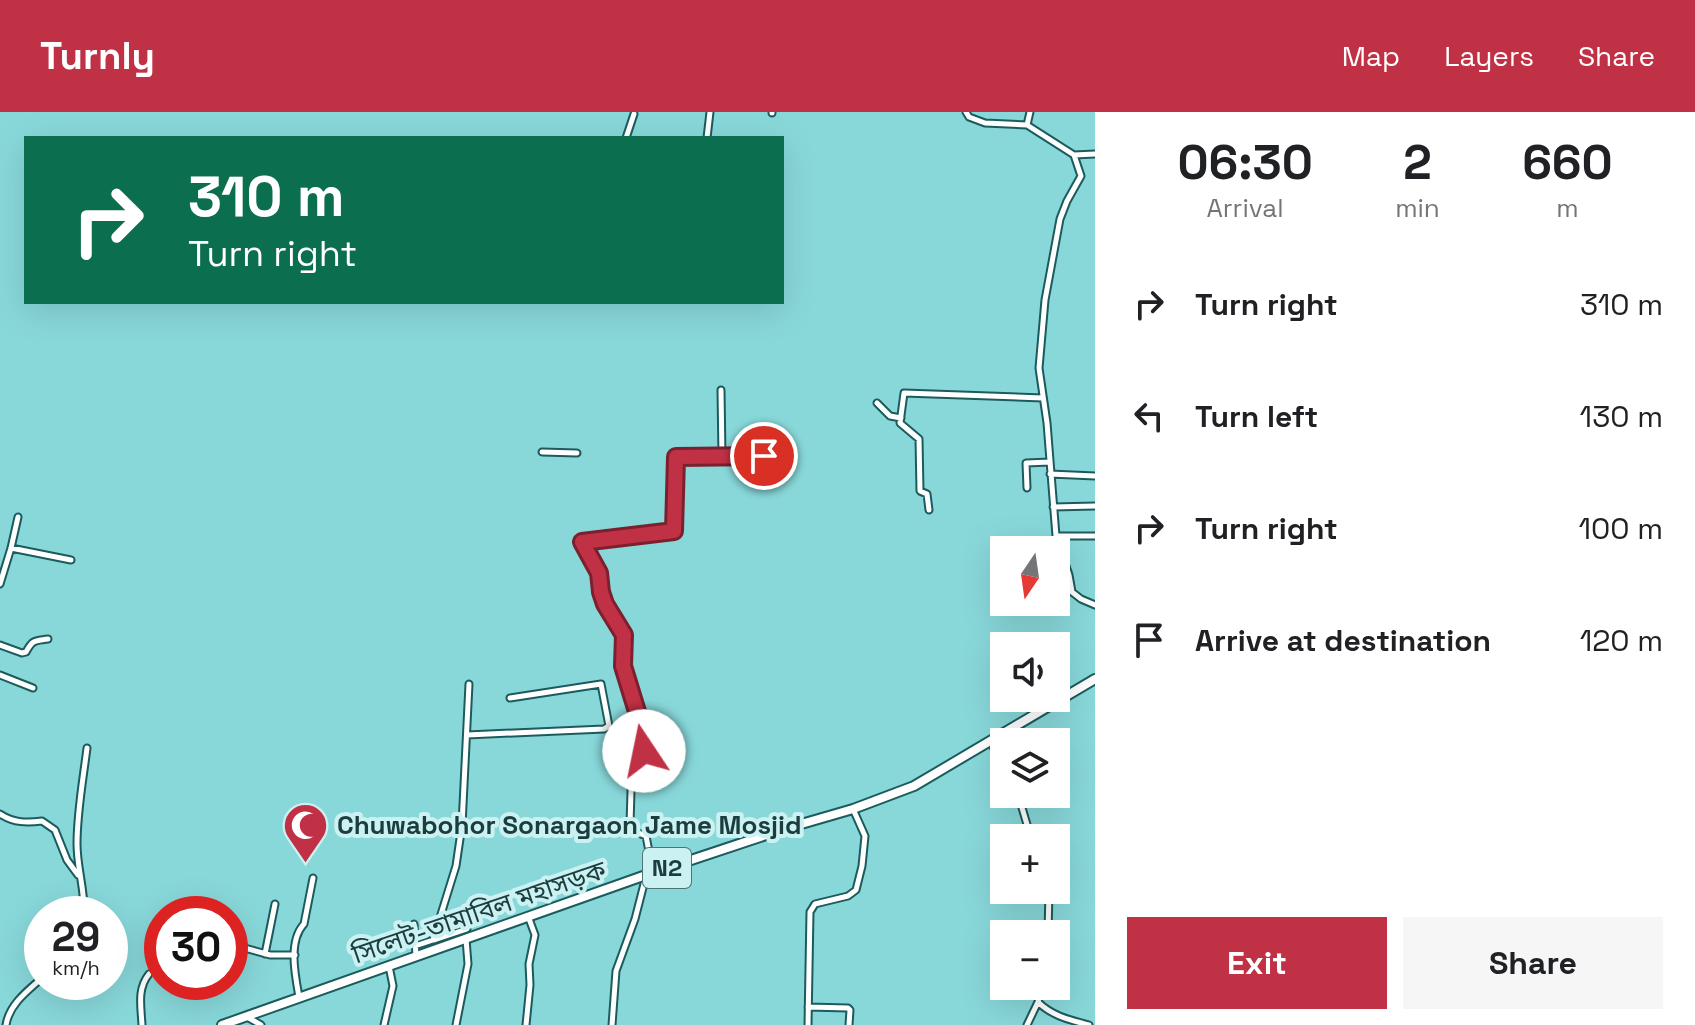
<!DOCTYPE html>
<html lang="en">
<head>
<meta charset="utf-8">
<style>
  :root { --surface:#fff; --page:#f6f6f6; --text:#202124; --muted:#757577; --accent:#c13146 }
  body { margin:0; font-family:"Space Grotesk","Noto Sans Bengali",sans-serif; background:var(--page); color:var(--text); height:100vh; display:flex; flex-direction:column; font-size:30px; white-space:nowrap }
  * { box-sizing:border-box; margin:0 }
  p { font-size:26px; color:var(--muted) }
  .icon { flex:none; width:44px; height:44px; fill:none; stroke:currentColor; stroke-width:2; stroke-linecap:round; stroke-linejoin:round }
  .map { position:relative; flex:1; overflow:hidden }
  .sheet { display:flex; flex-direction:column; background:var(--surface); width:600px }
  .sheet>* { flex:none }
  .guide { position:absolute; left:24px; top:24px; width:760px; height:168px; border-radius:0px; box-shadow:0 8px 32px #0002; background:#0b6e4f; color:#fff; overflow:hidden }
  .needle { width:52px; rotate:193deg }
  .buttons { position:absolute; left:990px; top:424px; display:grid; gap:16px }
  .buttons a { display:grid; place-items:center; width:80px; height:80px; border-radius:0px; background:var(--surface); box-shadow:0 8px 32px #0002; font-size:40px }
  .speed { position:absolute; left:24px; top:784px; display:flex; gap:16px; font-size:40px; font-weight:700; text-align:center }
  .speed>* { display:grid; place-content:center; width:104px; height:104px; border-radius:50%; background:var(--surface); box-shadow:0 8px 32px #0002; line-height:1 }
  .speed small { font-size:20px; font-weight:400 }
  .speed .limit { border:12px solid #d22; background:#fff; color:#111 }
  .pin { position:absolute; display:grid; place-items:center; width:68px; height:68px; color:#fff; margin:-34px; border:4px solid #fff; border-radius:50%; box-shadow:0 2px 8px #0007 }
  .me { position:absolute; width:88px; margin:-44px; rotate:349deg; stroke-linejoin:round; filter:drop-shadow(0 0 6px #0008) }
  .turn { display:flex; align-items:center; gap:28px; height:168px; padding:0 32px; font-size:36px }
  .turn .icon { width:104px; height:104px; stroke-width:2.5 }
  .turn b { display:block; font-size:56px; line-height:68px }
  .eta { display:flex; justify-content:space-evenly; align-items:center; height:136px; text-align:center }
  .eta b { font-size:48px; font-weight:600; line-height:56px }
  .cta { display:flex; gap:16px; margin-top:auto; padding:16px 32px }
  .cta a { flex:1; height:92px; border-radius:0px; background:var(--accent); color:#fff; font-size:32px; font-weight:600; line-height:92px; text-align:center }
  .cta a+a { background:var(--page); color:var(--text) }
  ul { padding:0; list-style:none }
  li { display:flex; align-items:center; gap:24px; height:112px; padding:0 32px }
  li div { flex:1 }
  li b { display:block; font-size:30px }
  li em { font-style:normal }
  header { display:flex; align-items:center; gap:48px; box-sizing:border-box; height:112px; padding:0 40px; background:var(--accent); color:#fff }
  header strong { font-size:38px }
  nav { display:flex; gap:44px; margin-inline-start:auto; font-size:28px }
  main { display:flex; flex:1; min-height:0 }
  .map>svg:first-child { display:block }
  .lines { fill:none; stroke-linecap:round; stroke-linejoin:round }
  .minor-casing { stroke:#1c5b5d; stroke-width:9 }
  .highway-casing { stroke:#1c5b5d; stroke-width:12 }
  .minor { stroke:#fff; stroke-width:5 }
  .highway { stroke:#fff; stroke-width:8 }
  .route-casing { stroke:#7d202e; stroke-width:20 }
  .route { stroke:#c13146; stroke-width:14 }
  .labels { text-anchor:middle; stroke-width:8; stroke-linejoin:round; paint-order:stroke }
  .shield { fill:#cbf1f2; stroke:#507374; stroke-width:2 }
  .shield-label { font-size:24px; font-weight:bold; fill:#1b3d3e }
  .poi-label { font-size:26px; font-weight:bold; fill:#1b3d3e; stroke:#cbf1f2; text-anchor:start }
  .street-label { font-size:26px; fill:#1b3d3e; stroke:#cbf1f2 }
</style>
</head>
<body>
<header>
<strong>Turnly</strong>
<nav><a>Map</a><a>Layers</a><a>Share</a></nav>
</header>
<main>
<div class="map">
<svg width="1095" height="913" viewBox="0 0 1095 913">
  <rect width="100%" height="100%" fill="#88d8da"/>
  <g class="lines">
    <defs>
      <path id="minor" d="M966,0L969,5L985,11L1027,13L1074,43L1095,42
        M772,1V0
        M1027,13L1030,0
        M626,26L634,2
        M707,26L710,0
        M1074,43L1081,64L1067,89L1060,107L1045,188L1039,256L1047,311L1056,424L1069,463L1072,480L1081,487L1095,493
        M877,291L890,304L901,306
        M542,340L577,341
        M722,345L764,344
        M1050,362L1095,364
        M1027,376L1026,351L1050,350
        M1053,395L1095,394
        M929,398L927,382L920,379L919,327L900,311L904,281L1043,286
        M1056,424H1095
        M11,436L71,448
        M0,472L11,436L18,405
        M0,533L22,541L26,540C33,527 35,529 48,527
        M0,563L33,576
        M467,623L604,617L609,614L601,572L510,586
        M990,629L1004,655
        M1016,682L1020,689L1031,726
        M0,702C14,711 27,711 42,709L55,718L67,748L78,763
        M653,760L646,724L631,718L630,713L632,645L634,642L644,639L645,635L642,616L623,554L624,523L605,492L601,480L599,461L582,430L674,419L676,345H722L721,278
        M84,802C85,778 77,756 77,732C77,700 83,668 87,636
        M414,812L416,844
        M1048,822L1049,778
        M434,828L467,817L469,809
        M230,832L270,843H295
        M415,834L433,828L456,754L462,713L469,572
        M265,842L275,792
        M1042,874L1038,890C1052,904 1070,908 1089,913
        M299,885C295,863 288,829 304,812L313,766
        M808,895L848,896L850,898L849,913
        M247,905L261,913
        M6,913C9,893 27,879 42,866
        M142,913C141,894 137,877 149,862
        M384,913L393,874L389,854
        M456,913L468,852L466,827
        M526,913L530,873L529,852L535,823L528,804
        M612,913L616,859L635,807L646,764
        M808,913L810,800L815,792L848,784L856,778L862,754L865,724L853,697
        M1027,913L1038,890"/>
      <path id="highway" d="M222,913L646,763L784,717L853,697L914,674L1095,567"/>
    </defs>
    <use href="#minor" class="minor-casing"/>
    <use href="#highway" class="highway-casing"/>
    <use href="#minor" class="minor"/>
    <use href="#highway" class="highway"/>
  </g>
  <g class="lines">
    <defs>
      <path id="route" d="M644,639L645,635L642,616L623,554L624,523L605,492L601,480L599,461L582,430L674,419L676,345L764,344"/>
    </defs>
    <use href="#route" class="route-casing"/>
    <use href="#route" class="route"/>
  </g>
  <defs>
    <symbol id="mosque-pin" viewBox="-11 -11 22 30"><path d="M0 17L-7.5 6A9.5 9.5 0 1 1 7.5 6Z" fill="#c13146" stroke="#cbf1f2"/><path d="M3.5-4.9A6 6 0 1 0 3.5 4.9A5 5 0 1 1 3.5-4.9Z" fill="#fff"/></symbol>
  </defs>
  <g fill-rule="evenodd">
    <use href="#mosque-pin" x="280" y="688" width="51" height="69"/>
  </g>
  <g class="labels">
    <rect class="shield" x="643" y="736" width="48" height="40" rx="6"/>
    <g class="shield-label">
      <text x="667" y="764">N2</text>
    </g>
    <g class="poi-label">
      <text x="337" y="722">Chuwabohor Sonargaon Jame Mosjid</text>
    </g>
    <g class="street-label">
      <text transform="translate(479 800) rotate(-19)" y="9">সিলেট-তামাবিল মহাসড়ক</text>
    </g>
  </g>
</svg>
<div class="buttons">
<a><svg class="needle" viewBox="-14 -14 28 28"><path d="M0-13l5 13h-10z" fill="#e53935"/><path d="M0 13l5-13h-10z" fill="#757577"/></svg></a>
<a><svg class="icon" aria-label="sound" viewBox="0 0 24 24"><path d="M4 9h4l5-4v14l-5-4H4zM17 9q2 3 0 6"/></svg></a>
<a><svg class="icon" aria-label="layers" viewBox="0 0 24 24"><path d="M12 4l9 5-9 5-9-5zM3 14l9 5 9-5"/></svg></a>
<a>+</a>
<a>−</a>
</div>
<div class="speed"><div>29<small>km/h</small></div><div class="limit">30</div></div>
<div class="pin" style="left:764px;top:344px;background:#d93025"><svg class="icon" aria-label="arrive" viewBox="0 0 24 24"><path d="M6 21V4h12l-3 4 3 4H6"/></svg></div>
<svg class="me" style="left:644px;top:639px" viewBox="-20 -20 40 40"><circle r="19" fill="#fff"/><path d="M0-13L10 11 0 6-10 11z" fill="#c13146"/></svg>
<div class="guide">
<div class="turn"><svg class="icon" aria-label="right" viewBox="0 0 24 24"><path d="M7 20v-9h11M14 6l5 5-5 5"/></svg><div><b>310 m</b>Turn right</div></div>
</div>
</div>
<section class="sheet">
<div class="eta">
<div><b>06:30</b><p>Arrival</p></div>
<div><b>2</b><p>min</p></div>
<div><b>660</b><p>m</p></div>
</div>
<ul>
<li><svg class="icon" aria-label="right" viewBox="0 0 24 24"><path d="M7 20v-9h11M14 6l5 5-5 5"/></svg><div><b>Turn right</b></div><em>310 m</em></li>
<li><svg class="icon" aria-label="left" viewBox="0 0 24 24"><path d="M17 20v-9H6M10 6l-5 5 5 5"/></svg><div><b>Turn left</b></div><em>130 m</em></li>
<li><svg class="icon" aria-label="right" viewBox="0 0 24 24"><path d="M7 20v-9h11M14 6l5 5-5 5"/></svg><div><b>Turn right</b></div><em>100 m</em></li>
<li><svg class="icon" aria-label="arrive" viewBox="0 0 24 24"><path d="M6 21V4h12l-3 4 3 4H6"/></svg><div><b>Arrive at destination</b></div><em>120 m</em></li>
</ul>
<div class="cta"><a>Exit</a><a>Share</a></div>
</section>
</main>
</body>
</html>
